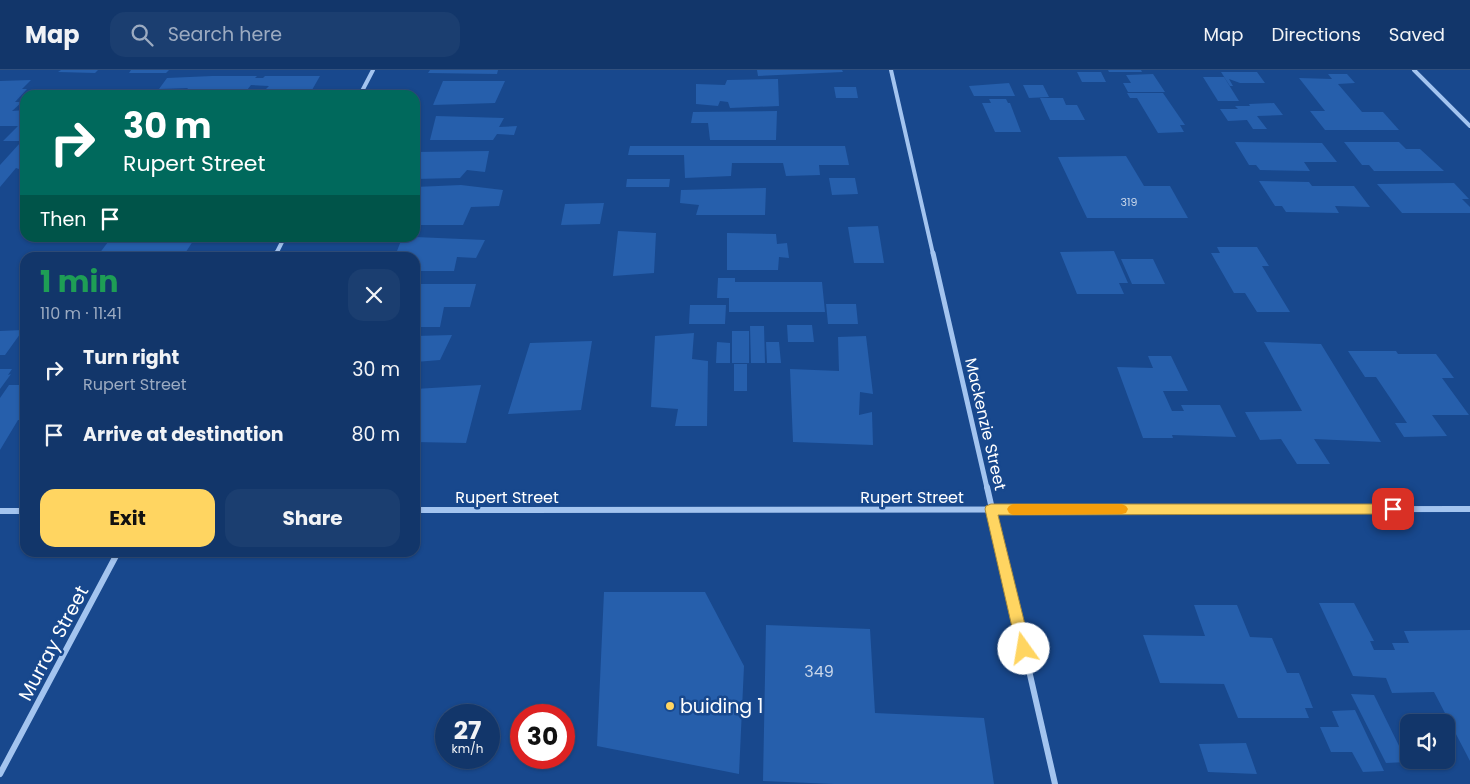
<!DOCTYPE html>
<html lang="en">
<head>
<meta charset="utf-8">
<style>
  :root { --surface:#12366a; --page:#1b3e70; --text:#f1f3f6; --muted:#9cabc1; --line:#31507e; --accent:#ffd561 }
  body { margin:0; font-family:Poppins,sans-serif; background:var(--page); color:var(--text); height:100vh; display:flex; flex-direction:column; font-size:19px; white-space:nowrap }
  * { box-sizing:border-box; margin:0 }
  p { font-size:16px; color:var(--muted) }
  .icon { flex:none; width:28px; height:28px; fill:none; stroke:currentColor; stroke-width:2; stroke-linecap:round; stroke-linejoin:round }
  .map { position:relative; flex:1; overflow:hidden }
  .side { position:absolute; left:20px; top:182px; width:400px; height:305px; display:flex; flex-direction:column; background:var(--surface); border-radius:15px; box-shadow:0 1px 4px #0004,0 0 0 1px var(--line) }
  .side>* { flex:none }
  .guide { position:absolute; left:20px; top:20px; width:400px; height:152px; border-radius:15px; box-shadow:0 1px 4px #0004,0 0 0 1px var(--line); background:#00695c; color:#fff; overflow:hidden }
  .fabs { position:absolute; left:1400px; top:644px; display:grid; gap:10px }
  .fabs a { display:grid; place-items:center; width:55px; height:55px; border-radius:10px; background:var(--surface); box-shadow:0 1px 4px #0004,0 0 0 1px var(--line); font-size:25px }
  .speed { position:absolute; left:435px; top:634px; display:flex; gap:10px; font-size:25px; font-weight:700; text-align:center }
  .speed>* { display:grid; place-content:center; width:65px; height:65px; border-radius:50%; background:var(--surface); box-shadow:0 1px 4px #0004,0 0 0 1px var(--line); line-height:1 }
  .speed small { font-size:12px; font-weight:400 }
  .speed .limit { border:8px solid #d22; background:#fff; color:#111 }
  .pin { position:absolute; display:grid; place-items:center; width:42px; height:42px; color:#fff; margin:-21px; border-radius:10px; box-shadow:0 2px 8px #0006 }
  .me { position:absolute; width:55px; margin:-28px; rotate:347deg; stroke-linejoin:round; filter:drop-shadow(0 0 4px #0008) }
  .turn { display:flex; align-items:center; gap:18px; height:105px; padding:0 20px; font-size:22px }
  .turn .icon { width:65px; height:65px; stroke-width:2.5 }
  .turn b { display:block; font-size:35px; line-height:42px }
  .then { display:flex; align-items:center; height:48px; padding:0 20px; background:#0003; gap:10px; font-size:19px }
  .round { display:grid; place-items:center; flex:none; width:52px; height:52px; border-radius:15px; background:var(--page) }
  .summary { display:flex; align-items:center; justify-content:space-between; height:85px; padding:0 20px }
  h1 { font-size:30px; font-weight:700; line-height:38px; color:#1e9e55 }
  .primary-button { display:flex; gap:10px; margin-top:auto; padding:10px 20px }
  .primary-button a { flex:1; height:58px; border-radius:15px; background:var(--accent); color:#111; font-size:20px; font-weight:700; line-height:58px; text-align:center }
  .primary-button a+a { background:var(--page); color:var(--text) }
  ul { padding:0; list-style:none }
  li { display:flex; align-items:center; gap:15px; height:65px; padding:0 20px }
  li div { flex:1 }
  li b { display:block; font-size:19px }
  li em { font-style:normal }
  header { display:flex; align-items:center; gap:30px; box-sizing:border-box; height:70px; padding:0 25px; background:var(--surface); border-bottom:1px solid var(--line) }
  header strong { font-size:24px }
  nav { display:flex; gap:28px; margin-inline-start:auto; font-size:18px }
  .search { width:350px; height:45px; background:var(--page); display:flex; align-items:center; gap:12px; box-sizing:border-box; padding:0 18px; border-radius:15px; color:var(--muted); font-size:19px }
  .map>svg:first-child { display:block }
  .building { fill:#265fac }
  .lines { fill:none; stroke-linecap:round; stroke-linejoin:round }
  .minor-far2 { stroke:#a3c4ef; stroke-width:4 }
  .minor-far1 { stroke:#a3c4ef; stroke-width:5 }
  .minor { stroke:#a3c4ef; stroke-width:6 }
  .route { fill:#ffd561; stroke:#a68a3f }
  .slow { fill:#f59e0b }
  .poi-dot { fill:#ffd561; stroke:#18488d; stroke-width:2 }
  .labels { text-anchor:middle; stroke-width:5; stroke-linejoin:round; paint-order:stroke }
  .far-number-label { font-size:11px; fill:#c9d7ea }
  .street-label { font-size:16px; fill:#fff; stroke:#18488d }
  .near-number-label { font-size:16px; fill:#c9d7ea }
  .near-street-label { font-size:19px; fill:#fff; stroke:#18488d }
  .near-poi-label { font-size:19px; fill:#fff; stroke:#18488d; text-anchor:start }
</style>
</head>
<body>
<header>
<strong>Map</strong>
<div class="search"><svg class="icon" aria-label="search" viewBox="0 0 24 24"><circle cx="10" cy="10" r="6"/><path d="M15 15l6 6"/></svg>Search here</div>
<nav><a>Map</a><a>Directions</a><a>Saved</a></nav>
</header>
<div class="map">
<svg width="1470" height="714" viewBox="0 0 1470 714">
  <rect width="100%" height="100%" fill="#18488d"/>
  <path class="building" d="M61,0H98L95,3L58,2Z
    M131,0H169L166,3H129Z
    M430,0H498L497,4L428,3Z
    M757,0H842L843,2L758,6Z
    M1108,0H1141L1142,2H1109Z
    M1077,2H1101L1106,12H1082Z
    M1221,2H1257L1265,13H1240L1229,9L1233,16H1230Z
    M1153,4L1165,22H1128L1123,13H1131L1126,5Z
    M1328,4H1347L1355,13L1338,14L1362,42H1383L1399,60H1325L1310,41H1325L1299,8L1332,9Z
    M212,6H257L255,8H263L265,6H320L312,20L266,19L269,16L251,15L243,25H183L188,18L159,19L167,8Z
    M1203,7H1224L1239,31H1218Z
    M778,9L779,36L730,38L728,32L720,31L718,36L696,34V14L725,15L727,10Z
    M31,10L22,19H27L15,32H22L12,41L25,40V71H3L18,56H0V11Z
    M443,11H505L495,33L433,35Z
    M1009,13L1015,26H974L969,16Z
    M1023,15H1043L1049,27L1029,28Z
    M834,17H856L858,28H836Z
    M1127,23H1163L1185,55H1180L1184,62L1158,63L1137,28H1130Z
    M1040,28H1063L1066,35H1077L1085,50H1050Z
    M989,29H1006L1008,33H1010L1021,62H995L982,33H991Z
    M1274,33L1283,45L1257,46L1267,59H1253L1247,50L1228,51L1220,39H1238L1235,36H1250L1249,34Z
    M777,41L776,70H710L708,53H691L693,42Z
    M436,46L504,48L499,57L517,56L514,65L497,64L493,70H430Z
    M1235,72L1322,73L1337,92H1304L1310,101L1260,100L1256,95H1249Z
    M1344,72H1399L1406,79H1420L1444,101H1374L1369,95H1362Z
    M20,73H25V92L19,99L16,98L0,117V95Z
    M630,76H845L849,95H819L820,105L786,106L783,93H732L731,106L685,108L684,85H628Z
    M489,81L485,102L467,100L460,108L415,109V82Z
    M1126,86L1144,116H1170L1188,148H1087L1058,87Z
    M829,108H855L858,124L832,125Z
    M627,109H670L669,117H626Z
    M1259,111L1309,112L1312,116H1354L1370,137L1335,136L1339,143L1286,142L1282,136H1275Z
    M1454,113L1469,129H1462L1470,137V143H1402L1377,114Z
    M461,115L503,120L499,136L471,137L463,155H415V117Z
    M766,118L765,145H696L699,135L680,133L681,120Z
    M604,133L600,154L561,155L565,134Z
    M878,156L884,193H854L848,157Z
    M618,161L656,163L654,203L613,206Z
    M727,163L776,164L777,174L787,173L789,188L779,187L778,200H727Z
    M111,168H195L182,188H92L95,184H99Z
    M402,168L415,167L485,170L476,188L457,187L454,201H415V188H366L368,182L397,181Z
    M1217,177H1257L1269,196H1262L1290,242H1257L1245,223H1234L1211,183H1220Z
    M1114,181L1128,213H1119L1124,224H1077L1060,182Z
    M1121,189H1153L1165,214H1132Z
    M718,208H735V212H822L825,242H729V228H717Z
    M415,214H476L470,237H444L440,257H415Z
    M826,234H856L858,254H828Z
    M690,235H726L725,254H689Z
    M787,255H812L814,272H788Z
    M750,256H764L765,293H751Z
    M23,260L5,285H0V261Z
    M732,261H749V293H732Z
    M694,263L692,289L708,291L707,356H675L678,339L651,337L655,266Z
    M452,265L440,290L415,292V266Z
    M866,266L873,324L860,322L859,345L872,342L873,375L793,372L790,299L839,301L838,267Z
    M592,271L581,340L508,344L530,273Z
    M717,272L730,273V293H716Z
    M766,272H779L781,293H767Z
    M1264,272L1321,274L1381,372L1314,369L1330,394H1297L1281,369L1260,370L1245,342L1302,341Z
    M1348,281H1396L1398,284H1436L1454,308H1442L1469,345H1432L1447,366L1404,367L1395,353H1407L1376,307H1365Z
    M1148,286H1171L1188,321H1163L1172,341H1184L1181,335H1220L1236,367L1172,365L1173,368H1143L1117,297L1153,298Z
    M734,294H747V321H734Z
    M0,299H12L8,305L11,304L0,319Z
    M25,311V350H18L0,380V328L9,315H22Z
    M481,315L466,373L415,372V319Z
    M604,522H705L744,596L739,704L597,676Z
    M1319,533H1354L1374,571H1370L1374,580H1395L1392,573H1409L1404,561L1470,560V691L1434,622L1392,623L1386,608L1353,606Z
    M1194,535H1237L1250,567L1272,568L1287,603H1299L1313,638H1305L1309,648H1238L1224,614L1160,613L1143,565L1205,566Z
    M766,555L870,559L875,643L984,648L994,714H834L763,711Z
    M1351,624L1374,625L1407,692L1386,693Z
    M1355,640L1384,701L1363,702L1352,682H1331L1320,657H1339L1332,641Z
    M1246,673L1257,704L1208,702L1199,674Z"/>
  <g class="lines">
    <path class="minor-far2" d="M891,0L933,184
      M1414,0L1470,56
      M360,25L373,0
      M276,184L284,168"/>
    <path class="minor-far1" d="M933,183L987,418
      M274,188L276,183"/>
    <path class="minor" d="M987,417L1055,714
      M415,440L1470,439
      M0,441H25
      M0,704L118,482"/>
  </g>
  <path class="route" d="M991,434H1393L1397,435L1399,439L1397,442L1393,444L998,445L1031,579L1029,584L1024,586L1019,584L1017,579L985,439L986,436Z"/>
  <path class="slow" d="M1013,434H1122L1126,436L1128,439L1126,443L1122,444L1013,445L1009,443L1007,439L1009,436Z"/>
  <circle class="poi-dot" cx="670" cy="636" r="5"/>
  <g class="labels">
    <g class="far-number-label">
      <text x="1129" y="136">319</text>
    </g>
    <g class="street-label">
      <text transform="translate(986 354) rotate(77)" y="6">Mackenzie Street</text>
      <text x="507" y="433">Rupert Street</text>
      <text x="912" y="433">Rupert Street</text>
    </g>
    <g class="near-number-label">
      <text x="819" y="607">349</text>
    </g>
    <g class="near-street-label">
      <text transform="translate(53 573) rotate(-62)" y="7">Murray Street</text>
    </g>
    <g class="near-poi-label">
      <text x="680" y="643">buiding 1</text>
    </g>
  </g>
</svg>
<div class="fabs">
<a><svg class="icon" aria-label="sound" viewBox="0 0 24 24"><path d="M4 9h4l5-4v14l-5-4H4zM17 9q2 3 0 6"/></svg></a>
</div>
<div class="speed"><div>27<small>km/h</small></div><div class="limit">30</div></div>
<div class="pin" style="left:1393px;top:439px;background:#d93025"><svg class="icon" aria-label="arrive" viewBox="0 0 24 24"><path d="M6 21V4h12l-3 4 3 4H6"/></svg></div>
<svg class="me" style="left:1024px;top:579px" viewBox="-20 -20 40 40"><circle r="19" fill="#fff"/><path d="M0-13L10 11 0 6-10 11z" fill="#ffd561"/></svg>
<div class="guide">
<div class="turn"><svg class="icon" aria-label="right" viewBox="0 0 24 24"><path d="M7 20v-9h11M14 6l5 5-5 5"/></svg><div><b>30 m</b>Rupert Street</div></div>
<div class="then">Then<svg class="icon" aria-label="arrive" viewBox="0 0 24 24"><path d="M6 21V4h12l-3 4 3 4H6"/></svg></div>
</div>
<section class="side">
<div class="summary"><div><h1>1 min</h1><p>110 m · 11:41</p></div><a class="round"><svg class="icon" aria-label="close" viewBox="0 0 24 24"><path d="M6 6l12 12M18 6L6 18"/></svg></a></div>
<ul>
<li><svg class="icon" aria-label="right" viewBox="0 0 24 24"><path d="M7 20v-9h11M14 6l5 5-5 5"/></svg><div><b>Turn right</b><p>Rupert Street</p></div><em>30 m</em></li>
<li><svg class="icon" aria-label="arrive" viewBox="0 0 24 24"><path d="M6 21V4h12l-3 4 3 4H6"/></svg><div><b>Arrive at destination</b></div><em>80 m</em></li>
</ul>
<div class="primary-button"><a>Exit</a><a>Share</a></div>
</section>
</div>
</body>
</html>
